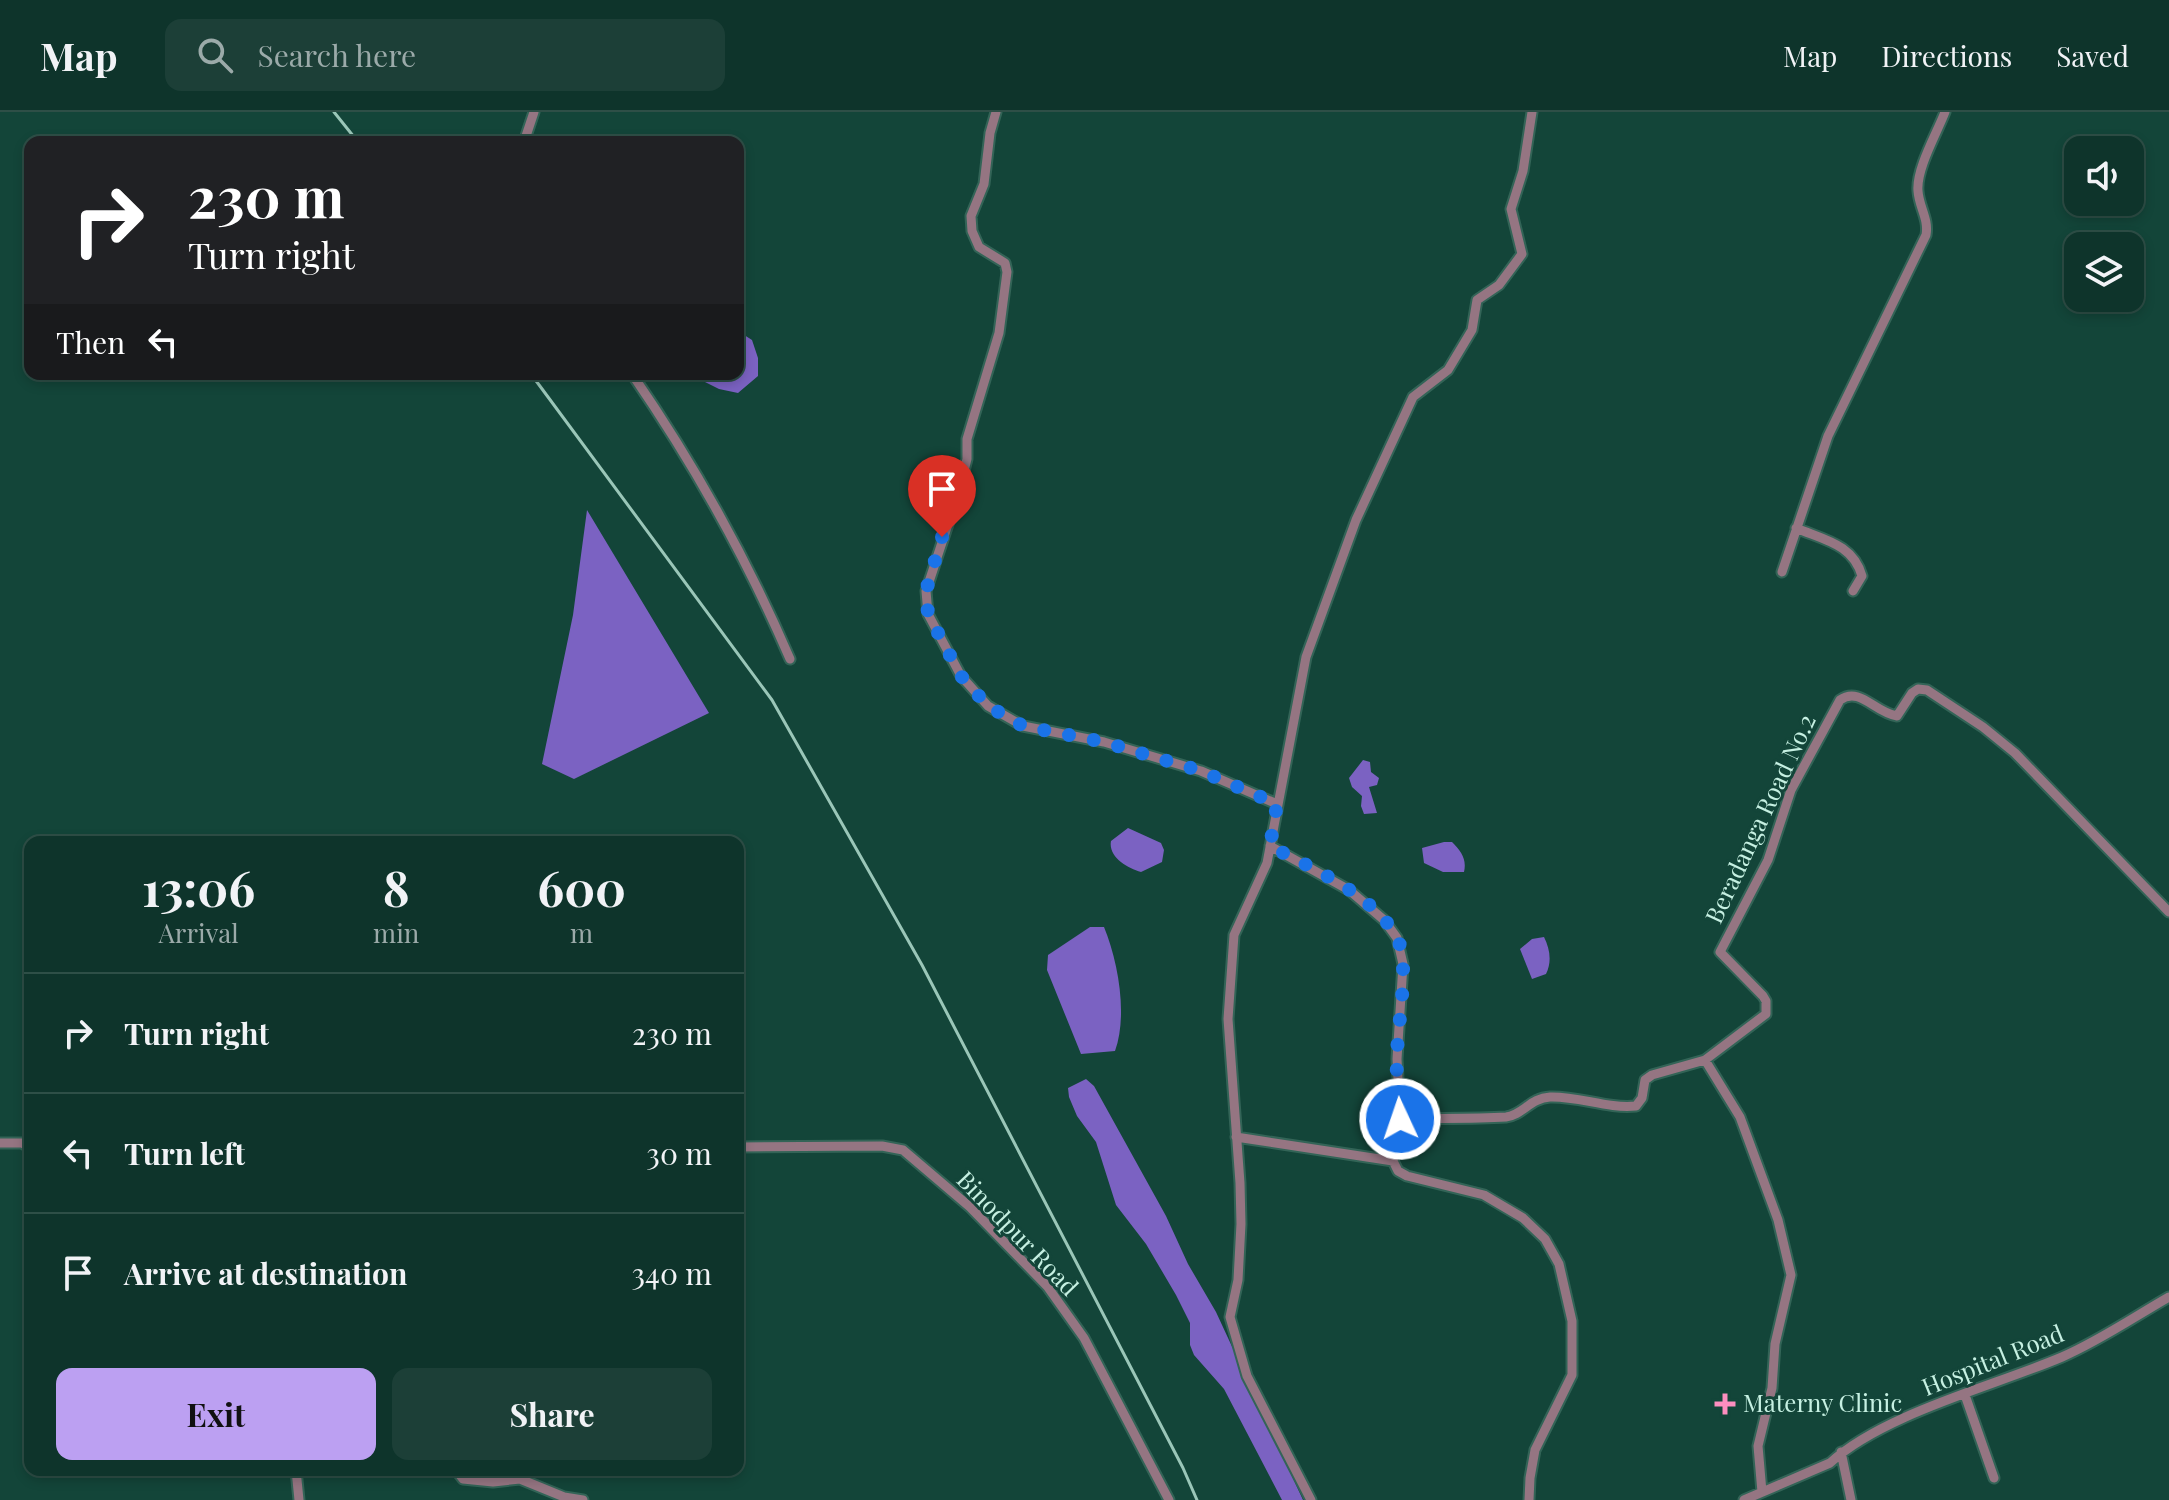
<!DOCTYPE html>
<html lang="en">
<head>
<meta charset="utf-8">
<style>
  :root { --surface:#0e342b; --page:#1c3f37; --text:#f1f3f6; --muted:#9baaa9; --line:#2e4f47; --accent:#bca0f2 }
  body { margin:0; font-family:"Playfair Display",serif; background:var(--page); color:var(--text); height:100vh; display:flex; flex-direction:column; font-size:30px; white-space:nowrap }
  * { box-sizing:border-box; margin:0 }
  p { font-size:26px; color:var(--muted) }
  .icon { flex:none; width:44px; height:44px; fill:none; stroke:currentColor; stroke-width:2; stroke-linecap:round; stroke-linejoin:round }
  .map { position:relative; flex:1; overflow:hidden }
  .panel { position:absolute; left:24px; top:724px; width:720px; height:640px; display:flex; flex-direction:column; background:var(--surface); border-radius:16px; box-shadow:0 4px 12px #0003,0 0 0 2px var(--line) }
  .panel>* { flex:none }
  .hud { position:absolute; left:24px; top:24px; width:720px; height:244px; border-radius:16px; box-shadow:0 4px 12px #0003,0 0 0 2px var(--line); background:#202124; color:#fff; overflow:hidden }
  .fabs { position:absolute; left:2064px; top:24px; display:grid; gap:16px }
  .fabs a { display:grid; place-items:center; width:80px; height:80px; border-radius:16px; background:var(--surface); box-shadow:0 4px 12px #0003,0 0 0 2px var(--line); font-size:40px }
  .pin { position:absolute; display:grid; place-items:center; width:68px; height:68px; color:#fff; margin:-82px -34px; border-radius:50% 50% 50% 0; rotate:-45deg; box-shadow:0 0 8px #0007 }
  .pin .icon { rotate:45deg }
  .me { position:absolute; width:88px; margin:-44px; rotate:357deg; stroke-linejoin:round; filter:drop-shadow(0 0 6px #0008) }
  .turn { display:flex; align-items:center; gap:28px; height:168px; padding:0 32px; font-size:36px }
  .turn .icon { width:104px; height:104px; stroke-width:2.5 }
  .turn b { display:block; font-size:56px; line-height:68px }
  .then { display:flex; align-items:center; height:76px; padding:0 32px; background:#0003; gap:16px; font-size:30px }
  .eta { display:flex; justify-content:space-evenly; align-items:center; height:136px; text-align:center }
  .eta b { font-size:48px; font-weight:700; line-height:56px }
  .primary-button { display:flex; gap:16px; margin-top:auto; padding:16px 32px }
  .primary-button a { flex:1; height:92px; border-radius:16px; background:var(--accent); color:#111; font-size:32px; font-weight:700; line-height:92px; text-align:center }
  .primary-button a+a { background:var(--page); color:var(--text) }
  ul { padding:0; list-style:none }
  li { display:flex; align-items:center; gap:24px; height:120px; padding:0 32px; border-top:2px solid var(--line) }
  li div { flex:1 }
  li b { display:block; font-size:30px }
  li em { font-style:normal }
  header { display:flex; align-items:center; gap:48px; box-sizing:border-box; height:112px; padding:0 40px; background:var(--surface); border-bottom:2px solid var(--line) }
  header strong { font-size:38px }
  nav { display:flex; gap:44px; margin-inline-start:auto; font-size:28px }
  .search { width:560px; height:72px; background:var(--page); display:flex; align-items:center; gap:20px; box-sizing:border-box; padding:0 28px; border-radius:16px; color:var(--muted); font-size:30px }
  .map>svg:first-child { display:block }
  .water { fill:#7b62c2 }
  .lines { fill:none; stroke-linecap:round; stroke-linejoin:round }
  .street-casing { stroke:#336457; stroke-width:13 }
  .street { stroke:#957582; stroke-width:9 }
  .rail { stroke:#9ac6b8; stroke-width:3 }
  .route { stroke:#1a73e8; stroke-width:14; stroke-dasharray:0 25.2 }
  .poi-dot { fill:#fd8ebf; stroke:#134539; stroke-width:3 }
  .labels { text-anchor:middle; stroke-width:6; stroke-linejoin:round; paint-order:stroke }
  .street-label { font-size:24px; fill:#c6f0e2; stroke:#134539 }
  .poi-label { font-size:24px; fill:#c6f0e2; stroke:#134539; text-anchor:start }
</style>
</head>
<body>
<header>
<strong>Map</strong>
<div class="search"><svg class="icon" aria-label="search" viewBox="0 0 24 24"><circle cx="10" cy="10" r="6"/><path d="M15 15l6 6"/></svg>Search here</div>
<nav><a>Map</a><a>Directions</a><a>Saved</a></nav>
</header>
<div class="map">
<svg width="2169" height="1388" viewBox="0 0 2169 1388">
  <rect width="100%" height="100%" fill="#134539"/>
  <path class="water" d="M738,219L752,228L758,246V264L738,281L719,277L693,264L738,262Z
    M587,398L709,601L574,667L542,652L573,503Z
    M1363,648L1370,650L1371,660L1379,666L1377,673L1369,675L1377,701L1364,702L1361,694L1362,684L1352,675L1349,666Z
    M1128,716L1161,731L1164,738L1162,750L1141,760C1127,756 1108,745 1111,729Z
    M1444,730H1452C1461,739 1467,747 1464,760H1443L1424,751L1422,736Z
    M1090,815H1104C1118,849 1128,903 1115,939L1081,942L1047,858L1048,843Z
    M1544,825C1550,837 1552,850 1546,862L1532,867L1520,837L1532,827Z
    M1086,967L1094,974L1166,1104L1188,1152L1216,1200L1303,1388H1282L1224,1277L1194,1243L1190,1233V1211L1176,1183L1146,1132L1116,1093L1096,1030L1077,1004L1069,985L1068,976Z"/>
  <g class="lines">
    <defs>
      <path id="street" d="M996,0L990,21L984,72L971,104L972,119L979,135L1005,151L1007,160L999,221L967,327V347L959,379L926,479L928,502L961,564L988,594L1023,614L1104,630L1201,659L1277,692
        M524,30L534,0
        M632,262C694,352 747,447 790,547
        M1796,416C1824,428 1853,432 1862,464L1853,479
        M1782,460L1828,324L1926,123C1929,107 1919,95 1918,79C1916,57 1937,21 1945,0
        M1270,734L1349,778L1384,808L1397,826L1403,852L1397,947L1400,1007L1393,1049L1398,1059L1407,1064L1484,1083L1523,1106L1545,1127L1559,1152L1572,1209V1263L1535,1338L1530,1366L1529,1388
        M1400,1007C1435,1006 1471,1007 1506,1005C1523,1003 1530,986 1550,985C1579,984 1607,997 1636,994L1642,986L1645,968L1652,963L1705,948
        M1236,1025L1393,1049
        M0,1031H22L30,1036
        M738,1035L882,1034L903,1038L970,1095L1047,1174L1084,1226L1169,1388
        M1965,1283L1994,1366
        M1841,1340L1851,1388
        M296,1358L299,1388
        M456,1358L463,1367L493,1370L520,1367L564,1385L583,1388
        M1762,1380L1758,1334L1772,1276L1775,1232L1791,1163L1778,1108L1740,1005L1705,948L1766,902V889L1763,884L1720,840L1768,748L1791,678L1840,588C1860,574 1875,601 1897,604L1912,581L1918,577L1927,578L1983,615L2015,641L2169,800
        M1311,1388L1247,1264L1230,1205L1238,1168L1241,1112L1240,1071L1228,907L1234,823L1267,751L1306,545L1356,408L1413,285L1448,258L1472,218L1477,188L1499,173L1522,142L1511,97L1523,59L1532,0
        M1744,1388L1830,1351C1883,1302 1994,1274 2062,1245C2099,1229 2134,1205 2169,1185"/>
    </defs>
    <use href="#street" class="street-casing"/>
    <use href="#street" class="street"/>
    <path class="rail" d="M334,0L358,30
      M531,262L772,588L922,853L1183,1356L1197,1388"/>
  </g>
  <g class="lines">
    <path class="route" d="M942,425L926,479L928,502L961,564L988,594L1023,614L1104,630L1201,659L1277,692L1270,734C1311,756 1377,784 1398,828C1410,854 1397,914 1397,945C1396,965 1398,986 1400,1007"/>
  </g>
  <path class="poi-dot" d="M1721 1280h8v8h8v8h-8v8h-8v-8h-8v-8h8z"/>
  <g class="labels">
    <g class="street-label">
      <text transform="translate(1761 707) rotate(-65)" y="8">Beradanga Road No.2</text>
      <text transform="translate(1017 1122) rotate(46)" y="8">Binodpur Road</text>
      <text transform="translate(1993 1249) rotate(-22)" y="8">Hospital Road</text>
    </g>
    <g class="poi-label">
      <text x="1743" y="1300">Materny Clinic</text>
    </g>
  </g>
</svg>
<div class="fabs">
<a><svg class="icon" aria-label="sound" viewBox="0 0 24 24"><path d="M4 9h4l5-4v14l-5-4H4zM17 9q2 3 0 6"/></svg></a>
<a><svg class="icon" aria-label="layers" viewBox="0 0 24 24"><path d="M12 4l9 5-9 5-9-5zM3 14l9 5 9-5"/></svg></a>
</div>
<div class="pin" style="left:942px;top:425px;background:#d93025"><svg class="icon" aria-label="arrive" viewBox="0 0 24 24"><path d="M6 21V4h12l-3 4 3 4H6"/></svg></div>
<svg class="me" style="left:1400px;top:1007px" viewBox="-20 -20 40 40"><circle r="17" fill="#1a73e8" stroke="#fff" stroke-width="3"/><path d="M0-11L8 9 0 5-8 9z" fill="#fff"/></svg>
<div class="hud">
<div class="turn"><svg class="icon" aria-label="right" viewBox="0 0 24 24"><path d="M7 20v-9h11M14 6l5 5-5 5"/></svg><div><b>230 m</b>Turn right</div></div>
<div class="then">Then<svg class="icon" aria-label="left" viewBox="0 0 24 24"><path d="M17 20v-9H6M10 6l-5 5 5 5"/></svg></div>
</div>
<section class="panel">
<div class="eta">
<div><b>13:06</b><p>Arrival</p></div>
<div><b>8</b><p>min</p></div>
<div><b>600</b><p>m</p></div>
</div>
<ul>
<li><svg class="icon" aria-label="right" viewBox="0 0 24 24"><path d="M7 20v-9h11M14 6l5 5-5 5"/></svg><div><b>Turn right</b></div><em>230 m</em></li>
<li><svg class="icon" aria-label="left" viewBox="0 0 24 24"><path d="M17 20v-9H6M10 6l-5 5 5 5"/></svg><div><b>Turn left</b></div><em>30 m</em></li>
<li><svg class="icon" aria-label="arrive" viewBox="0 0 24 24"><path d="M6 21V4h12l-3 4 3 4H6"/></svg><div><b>Arrive at destination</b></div><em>340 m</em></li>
</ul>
<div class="primary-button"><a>Exit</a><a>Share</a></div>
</section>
</div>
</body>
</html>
